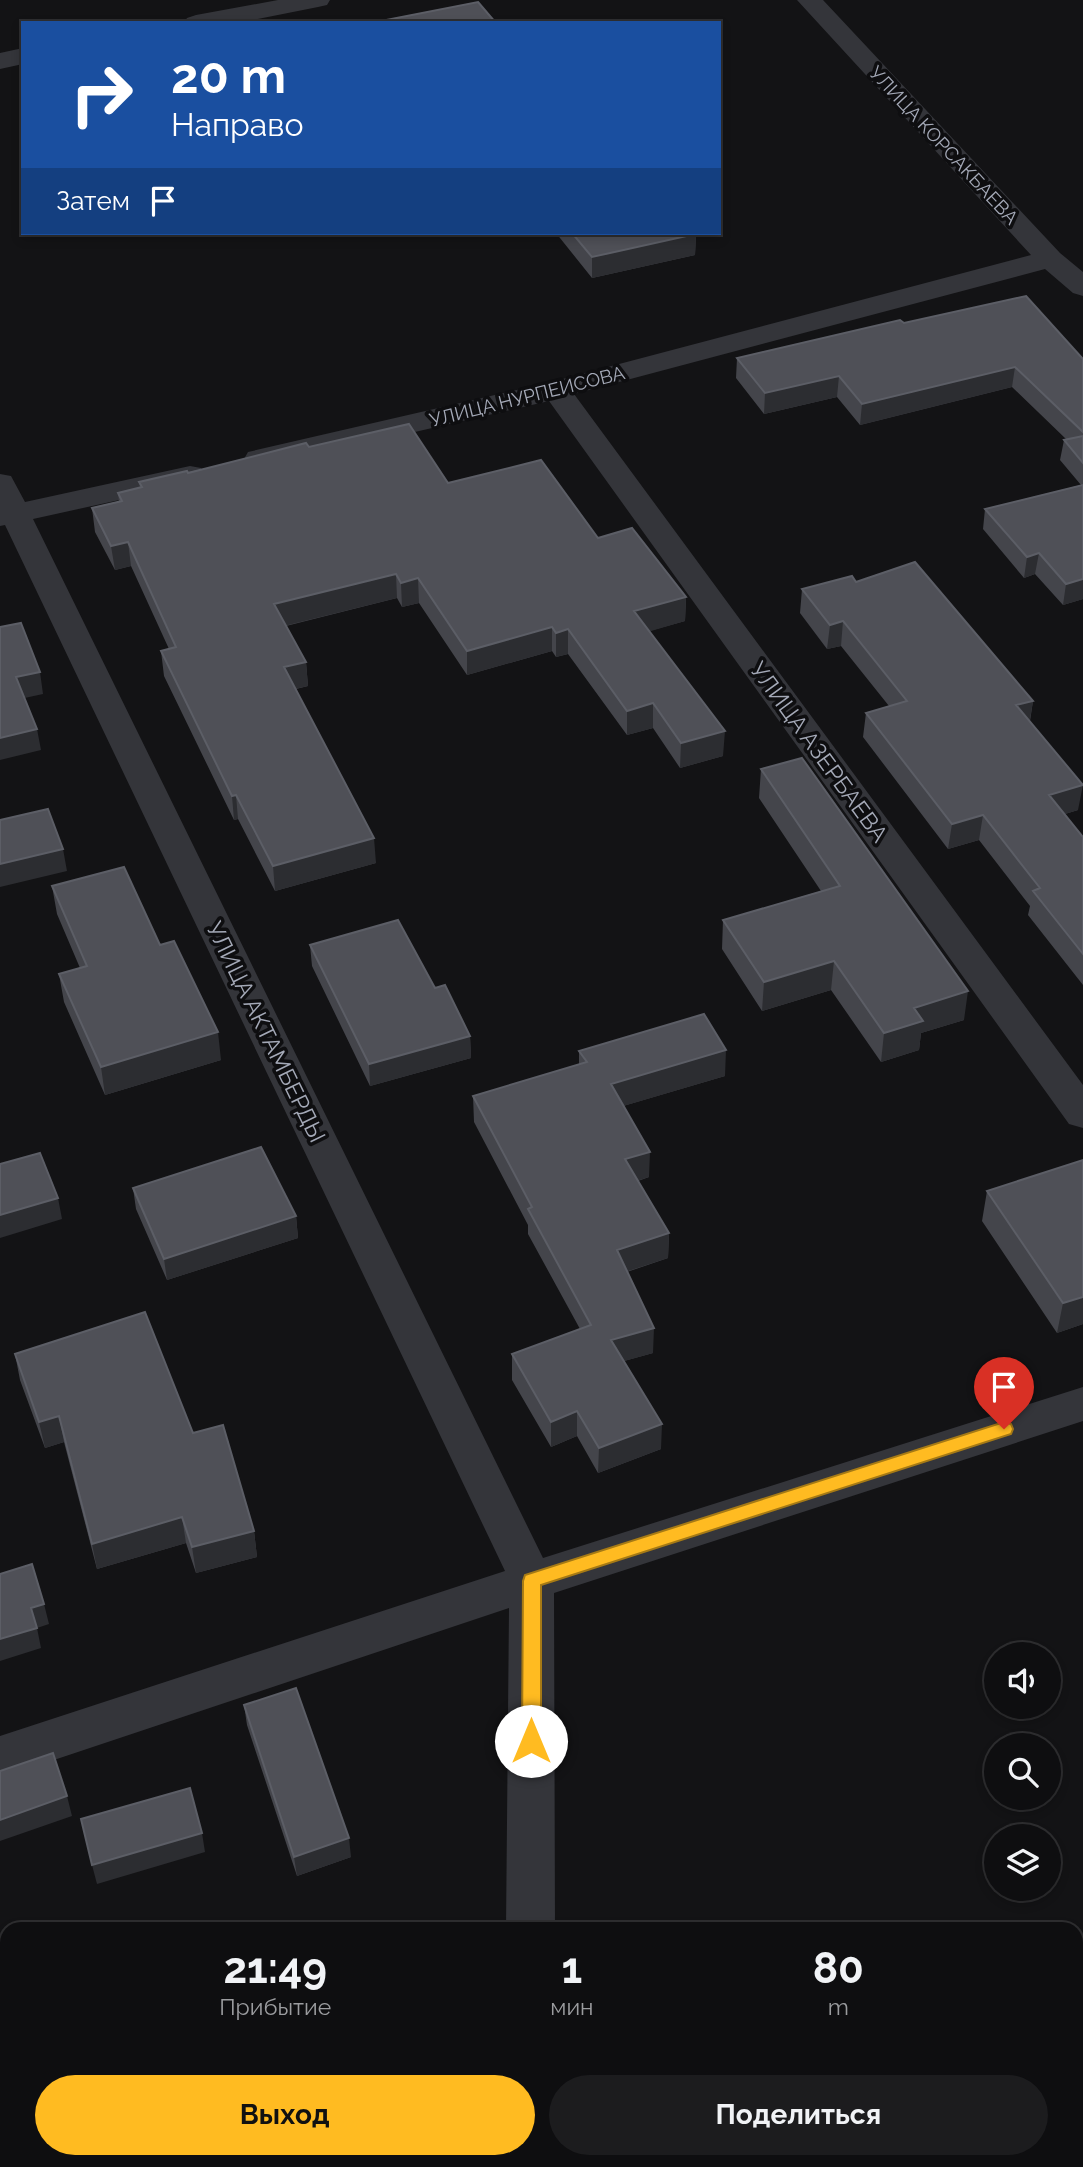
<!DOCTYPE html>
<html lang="ru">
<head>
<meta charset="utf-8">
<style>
  :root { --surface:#0e0e10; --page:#1c1c1e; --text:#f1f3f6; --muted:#9b9c9f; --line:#2e2e30; --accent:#ffbb21 }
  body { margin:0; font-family:Raleway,sans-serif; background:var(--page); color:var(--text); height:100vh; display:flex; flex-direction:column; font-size:26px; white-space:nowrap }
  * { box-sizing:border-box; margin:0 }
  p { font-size:23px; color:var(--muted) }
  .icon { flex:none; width:38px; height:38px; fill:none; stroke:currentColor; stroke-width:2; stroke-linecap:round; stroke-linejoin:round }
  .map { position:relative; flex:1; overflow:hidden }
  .details { position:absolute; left:0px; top:1922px; width:1083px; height:247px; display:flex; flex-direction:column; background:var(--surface); border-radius:21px 21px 0 0; box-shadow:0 4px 10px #0003,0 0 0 2px var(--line) }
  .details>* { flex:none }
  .hud { position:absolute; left:21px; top:21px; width:700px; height:214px; border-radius:0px; box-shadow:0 4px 10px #0003,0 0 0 2px var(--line); background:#1a4fa0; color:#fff; overflow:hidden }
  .fabs { position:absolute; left:984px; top:1642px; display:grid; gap:14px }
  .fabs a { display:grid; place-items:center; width:77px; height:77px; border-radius:50%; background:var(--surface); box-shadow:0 4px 10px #0003,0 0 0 2px var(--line); font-size:35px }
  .pin { position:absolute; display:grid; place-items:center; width:60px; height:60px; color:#fff; margin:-72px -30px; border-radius:50% 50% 50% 0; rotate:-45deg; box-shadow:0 0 7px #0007 }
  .pin .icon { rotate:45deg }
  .me { position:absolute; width:77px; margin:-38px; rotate:0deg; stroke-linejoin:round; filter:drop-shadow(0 0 5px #0008) }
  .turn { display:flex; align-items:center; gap:24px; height:147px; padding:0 35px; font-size:32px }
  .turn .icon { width:91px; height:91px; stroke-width:2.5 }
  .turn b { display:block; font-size:49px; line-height:60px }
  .then { display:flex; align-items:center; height:66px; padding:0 35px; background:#0003; gap:14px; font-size:26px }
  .eta { display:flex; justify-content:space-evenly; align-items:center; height:119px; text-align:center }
  .eta b { font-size:42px; font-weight:700; line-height:49px }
  .button { display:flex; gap:14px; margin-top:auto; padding:14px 35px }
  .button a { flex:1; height:80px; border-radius:42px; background:var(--accent); color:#111; font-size:28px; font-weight:700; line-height:80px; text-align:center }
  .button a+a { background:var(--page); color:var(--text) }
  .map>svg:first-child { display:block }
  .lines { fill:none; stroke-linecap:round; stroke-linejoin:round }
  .minor { fill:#34353a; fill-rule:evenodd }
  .wall { fill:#44454b }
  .shaded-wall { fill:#2c2d31 }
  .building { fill:#4f5057; stroke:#5c5e66; stroke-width:2 }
  .route { fill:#ffbb21; stroke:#a67a15; stroke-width:2 }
  .labels { text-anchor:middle; stroke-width:7; stroke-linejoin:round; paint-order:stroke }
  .far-street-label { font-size:19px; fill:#a4a9b7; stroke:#0e0e10 }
  .street-label { font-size:23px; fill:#a4a9b7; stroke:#0e0e10 }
</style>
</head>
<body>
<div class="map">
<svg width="1083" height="2167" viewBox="0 0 1083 2167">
  <rect width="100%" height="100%" fill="#131315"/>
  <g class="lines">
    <path class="minor" d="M278,0H330L327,5L318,7L237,23H184L187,18L196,15Z
      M797,0H823L1060,253L1083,272V296L1073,293L1045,269L574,394L1083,1085V1128L1069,1124L549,401L259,468L248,466L244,459L248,452L551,382L1031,255Z
      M23,48V64L0,69V53Z
      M190,466L201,468L205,475L201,482L33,519L543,1558L1083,1387V1421L554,1593L555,1928H506L509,1608L0,1778V1736L505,1571L5,525L0,526V474L11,476L25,502Z
      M524,2161H576L577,2167H525Z"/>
  </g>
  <path class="wall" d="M556,233H695L696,234L695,255L592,278Z
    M904,323L1083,359V599L1063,605L1035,574L1024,578L983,529L985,509L1081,485L1060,460L1064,440L1066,439L1012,387L860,425L837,397L764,414L736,378L737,358Z
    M309,447L448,483L598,538L686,597L685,621L649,631L723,756L680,768L653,728L627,735L568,654L556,657L552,651L467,675L419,603L402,607L397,598L286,626L306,662L308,686L296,689L376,863L275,891L238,819L234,820L164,676L161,651L169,649L131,566L115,570L95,532L92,508L119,502L118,493L140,488L139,482Z
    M856,582L1033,701L1030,721L1078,810L1065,814L1083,837V985L1028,915L1030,906L979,840L948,849L863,737L866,713L889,706L841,646L827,649L800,613L802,589Z
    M761,769L964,1020L921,1033L919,1050L881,1062L831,990L762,1011L722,949L723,920L821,891L759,798Z
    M52,886L160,945L221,1060L105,1095L64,1002L59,974L80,968L57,914Z
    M310,945L435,988L470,1036L471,1058L370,1086L312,966Z
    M579,1051L725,1076L623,1106L649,1177L638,1181L669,1233L668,1258L627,1272L653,1353L624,1361L661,1449L598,1473L577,1436L551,1447L512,1380V1354L580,1329L528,1234V1225L474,1122L473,1096L579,1064Z
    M1083,1160V1324L1057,1333L982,1221L987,1191Z
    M133,1188L296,1216L298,1238L167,1280L136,1209Z
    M15,1354L193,1433L254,1531L257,1557L196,1573L186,1543L97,1569L64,1442L45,1448L20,1380Z
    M244,1705L351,1857L297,1876L247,1725Z"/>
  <path class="shaded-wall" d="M696,234L695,255L592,278V257Z
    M1015,367L1012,387L860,425L862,404Z
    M839,376L837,397L764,414L765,393Z
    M128,542L131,566L115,570L111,546Z
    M1039,553L1035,574L1024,578L1027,557Z
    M396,574L397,598L276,628L274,604Z
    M418,578L419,603L402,607L401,583Z
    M1083,579V599L1063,605L1066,584Z
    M686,597L685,621L634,636V611Z
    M843,621L841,646L827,649L830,625Z
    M552,627V651L467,675V651Z
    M568,629V654L556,657V633Z
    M306,662L308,686L286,691L284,667Z
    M40,672L43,694L20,699L16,677Z
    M1033,701L1029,725L1016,705Z
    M653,703V728L627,735V711Z
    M37,729L41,750L0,760V738Z
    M725,731L723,756L680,768L681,743Z
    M1083,785L1078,810L1045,820L1049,795Z
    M236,795L238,819L234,820L232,796Z
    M983,815L979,840L948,849L952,824Z
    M374,838L376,863L275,891L273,866Z
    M63,849L67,871L0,887V864Z
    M834,961L831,990L762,1011L764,982Z
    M968,991L964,1020L921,1033L919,1050L881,1062L884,1033L914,1008Z
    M218,1032L221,1060L105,1095L101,1067Z
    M470,1036L471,1058L370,1086L369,1064Z
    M726,1050L725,1076L610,1110L611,1084Z
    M650,1152L649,1177L624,1185L625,1159Z
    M58,1198L62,1219L0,1238V1215Z
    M296,1216L298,1238L167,1280L164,1259Z
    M669,1233L668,1258L616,1275L617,1250Z
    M1083,1297V1324L1057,1333L1063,1303Z
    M654,1328L653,1353L610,1365L611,1340Z
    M577,1411V1436L551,1447V1422Z
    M59,1416L64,1442L45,1448L39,1422Z
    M662,1424L661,1449L598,1473L599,1448Z
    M182,1517L186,1543L97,1569L92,1544Z
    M254,1531L257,1557L196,1573L192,1547Z
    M44,1604L49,1624L37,1628L41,1648L0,1661V1639L31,1608Z
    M67,1796L72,1816L0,1841V1820Z
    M202,1833L205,1852L97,1884L92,1865Z
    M349,1838L351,1857L297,1876L294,1857Z"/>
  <path class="building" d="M478,2L496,23H371Z
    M572,233H695L696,234L592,257Z
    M1026,296L1083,359V432L1015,367L862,404L839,376L765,393L737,358L900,320L904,323Z
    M409,424L448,483L541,460L598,538L632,528L686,597L634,611L725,731L681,743L653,703L627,711L568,629L556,633L552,627L467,651L418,578L401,583L396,574L274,604L306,662L284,667L374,838L273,866L236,795L232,796L161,651L176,647L128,542L111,546L92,508L122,501L118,493L142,487L139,482L187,471L188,473L306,443L309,447Z
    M1083,436V463L1064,440Z
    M1083,485V579L1066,584L1039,553L1027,557L985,509Z
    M915,562L1033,701L1016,705L1083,785L1049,795L1083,837V954L1033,891L1040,888L983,815L952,824L866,713L907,701L843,621L830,625L802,589L852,576L856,582Z
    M21,623L40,672L16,677L37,729L0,738V627Z
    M802,758L968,991L914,1008L923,1021L884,1033L834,961L764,982L723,920L840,886L761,769Z
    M48,809L63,849L0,864V820Z
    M124,867L160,945L174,941L218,1032L101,1067L59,974L87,966L52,886Z
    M398,920L435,988L445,985L470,1036L369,1064L310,945Z
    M704,1014L726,1050L611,1084L650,1152L625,1159L669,1233L617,1250L654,1328L611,1340L662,1424L599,1448L577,1411L551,1422L512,1354L591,1325L528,1209L532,1207L473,1096L587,1062L579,1051Z
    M261,1147L296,1216L164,1259L133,1188Z
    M40,1153L58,1198L0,1215V1164Z
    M1083,1160V1297L1063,1303L987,1191Z
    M145,1312L193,1433L223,1425L254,1531L192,1547L182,1517L92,1544L59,1416L39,1422L15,1354Z
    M32,1564L44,1604L31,1608L37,1628L0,1639V1574Z
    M296,1688L349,1838L294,1857L244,1705Z
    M53,1753L67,1796L0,1820V1771Z
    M190,1788L202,1833L92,1865L81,1819Z"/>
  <path class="route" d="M1004,1422L1011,1424L1013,1429L1011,1434L541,1585V1741L538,1747L531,1750L525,1747L522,1741L523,1581L525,1575Z"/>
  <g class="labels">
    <g class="far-street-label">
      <text transform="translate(944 145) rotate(47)" y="7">УЛИЦА КОРСАКБАЕВА</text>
      <text transform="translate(527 396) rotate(-14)" y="7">УЛИЦА НУРПЕИСОВА</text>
    </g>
    <g class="street-label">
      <text transform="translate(819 752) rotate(54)" y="8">УЛИЦА АЗЕРБАЕВА</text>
      <text transform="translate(266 1032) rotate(64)" y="8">УЛИЦА АКТАМБЕРДЫ</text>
    </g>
  </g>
</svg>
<div class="fabs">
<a><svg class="icon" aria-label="sound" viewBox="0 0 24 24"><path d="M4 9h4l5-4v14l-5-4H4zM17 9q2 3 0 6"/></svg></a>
<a><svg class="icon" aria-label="search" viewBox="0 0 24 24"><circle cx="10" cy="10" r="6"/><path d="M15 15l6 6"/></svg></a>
<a><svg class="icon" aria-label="layers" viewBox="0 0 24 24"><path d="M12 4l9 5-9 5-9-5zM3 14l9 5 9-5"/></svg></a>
</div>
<div class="pin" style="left:1004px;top:1429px;background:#d93025"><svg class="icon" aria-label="arrive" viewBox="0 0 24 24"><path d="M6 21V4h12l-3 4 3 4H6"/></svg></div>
<svg class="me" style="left:531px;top:1741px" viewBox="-20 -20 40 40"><circle r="19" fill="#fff"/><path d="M0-13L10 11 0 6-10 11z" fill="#ffbb21"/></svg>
<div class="hud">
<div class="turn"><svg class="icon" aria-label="right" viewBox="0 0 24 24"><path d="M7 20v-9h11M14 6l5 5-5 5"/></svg><div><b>20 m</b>Направо</div></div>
<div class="then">Затем<svg class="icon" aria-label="arrive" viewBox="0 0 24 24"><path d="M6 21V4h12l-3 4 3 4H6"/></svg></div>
</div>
<section class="details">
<div class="eta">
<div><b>21:49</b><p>Прибытие</p></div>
<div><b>1</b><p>мин</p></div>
<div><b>80</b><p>m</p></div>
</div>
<div class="button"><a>Выход</a><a>Поделиться</a></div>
</section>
</div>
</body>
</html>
